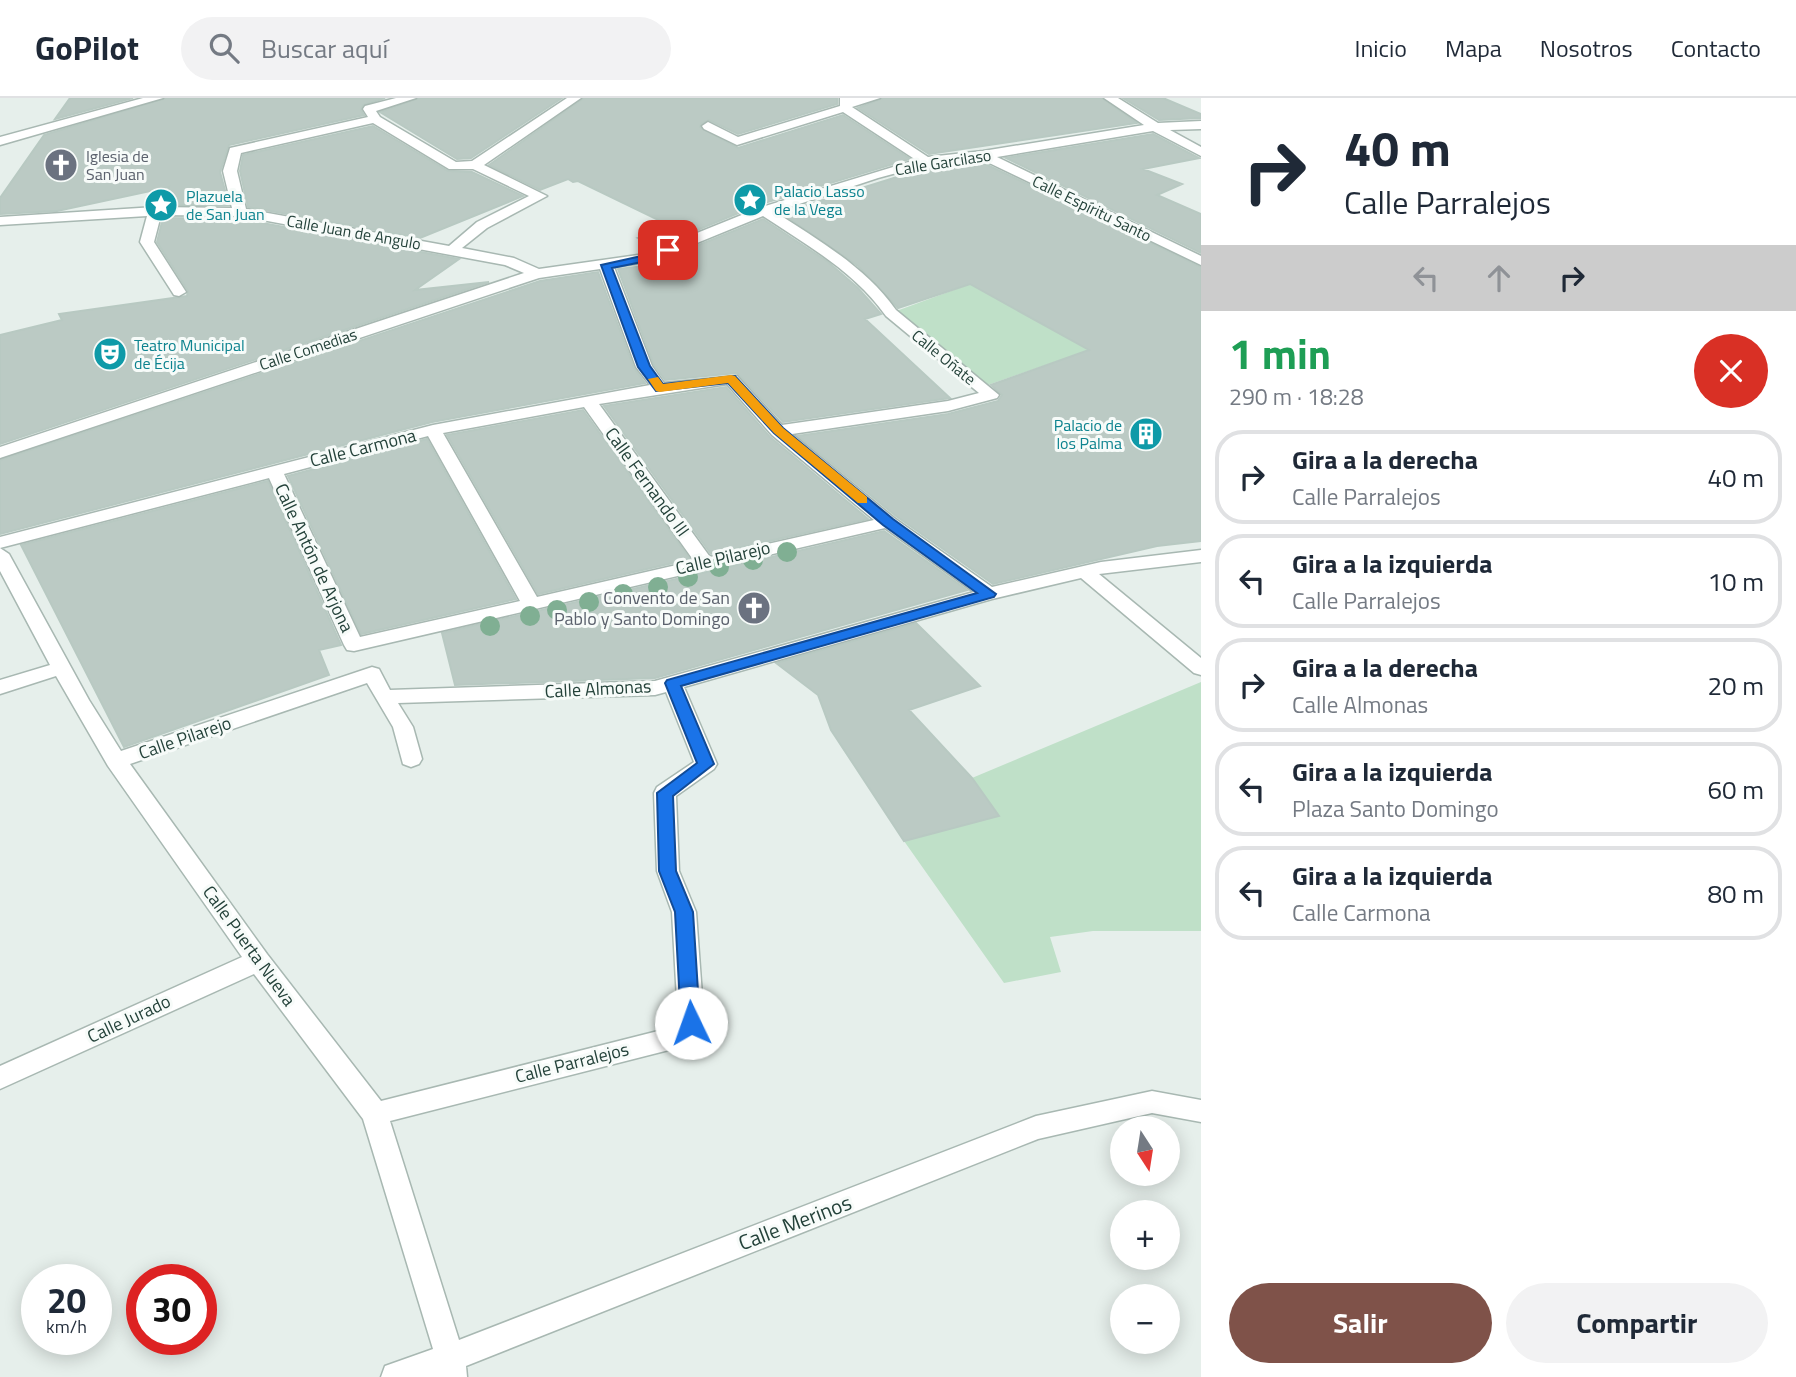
<!DOCTYPE html>
<html lang="es">
<head>
<meta charset="utf-8">
<style>
  :root { --surface:#fff; --page:#f2f2f3; --text:#1f2937; --muted:#747a83; --line:#e0e1e3; --accent:#7f5249 }
  body { margin:0; font-family:"Titillium Web",sans-serif; background:var(--page); color:var(--text); height:100vh; display:flex; flex-direction:column; font-size:26px; white-space:nowrap }
  * { box-sizing:border-box; margin:0 }
  p { font-size:23px; color:var(--muted) }
  .icon { flex:none; width:38px; height:38px; fill:none; stroke:currentColor; stroke-width:2; stroke-linecap:round; stroke-linejoin:round }
  .map { position:relative; flex:1; overflow:hidden }
  .side { display:flex; flex-direction:column; background:var(--surface); width:595px }
  .side>* { flex:none }
  .banner { background:#fff; color:var(--text); overflow:hidden }
  .needle { width:46px; rotate:168deg }
  .tools { position:absolute; left:1110px; top:1018px; display:grid; gap:14px }
  .tools a { display:grid; place-items:center; width:70px; height:70px; border-radius:50%; background:var(--surface); box-shadow:0 4px 18px #0003; font-size:35px }
  .speed { position:absolute; left:21px; top:1166px; display:flex; gap:14px; font-size:35px; font-weight:700; text-align:center }
  .speed>* { display:grid; place-content:center; width:91px; height:91px; border-radius:50%; background:var(--surface); box-shadow:0 4px 18px #0003; line-height:1 }
  .speed small { font-size:18px; font-weight:400 }
  .speed .limit { border:10px solid #d22; background:#fff; color:#111 }
  .pin { position:absolute; display:grid; place-items:center; width:60px; height:60px; color:#fff; margin:-30px; border-radius:14px; box-shadow:0 4px 10px #0006 }
  .me { position:absolute; width:77px; margin:-38px; rotate:357deg; stroke-linejoin:round; filter:drop-shadow(0 0 5px #0008) }
  .turn { display:flex; align-items:center; gap:24px; height:147px; padding:0 28px; font-size:32px }
  .turn .icon { width:91px; height:91px; stroke-width:2.5 }
  .turn b { display:block; font-size:49px; line-height:60px }
  .lanes { display:flex; align-items:center; height:66px; padding:0 28px; background:#0003; justify-content:center; gap:35px; direction:ltr }
  .lanes .off { opacity:.35 }
  .round { display:grid; place-items:center; flex:none; width:74px; height:74px; border-radius:37px; background:var(--page) }
  .overview { display:flex; align-items:center; justify-content:space-between; height:119px; padding:0 28px }
  h1 { font-size:42px; font-weight:700; line-height:52px; color:#1e9e55 }
  .action { display:flex; gap:14px; margin-top:auto; padding:14px 28px }
  .action a { flex:1; height:80px; border-radius:42px; background:var(--accent); color:#fff; font-size:28px; font-weight:700; line-height:80px; text-align:center }
  .action a+a { background:var(--page); color:var(--text) }
  ul { padding:0; list-style:none }
  li { display:flex; align-items:center; gap:21px; height:94px; margin:0 14px 10px; padding:0 14px; border:4px solid var(--line); border-radius:28px }
  li div { flex:1 }
  li b { display:block; font-size:26px }
  li em { font-style:normal }
  header { display:flex; align-items:center; gap:42px; box-sizing:border-box; height:98px; padding:0 35px; background:var(--surface); border-bottom:2px solid var(--line) }
  header strong { font-size:33px }
  nav { display:flex; gap:38px; margin-inline-start:auto; font-size:24px }
  .search { width:490px; height:63px; background:var(--page); display:flex; align-items:center; gap:18px; box-sizing:border-box; padding:0 24px; border-radius:38px; color:var(--muted); font-size:26px }
  main { display:flex; flex:1; min-height:0 }
  .map>svg:first-child { display:block }
  .green { fill:#bfe0c8 }
  .building { fill:#bbcac4; stroke:#b8c9c2; stroke-width:2 }
  .lines { fill:none; stroke-linecap:round; stroke-linejoin:round }
  .minor-casing { stroke:#a8b8b2; stroke-width:3 }
  .minor { fill:#fff; fill-rule:evenodd }
  .tree { fill:#80af93 }
  .route { fill:#1a73e8; stroke:#114b97; stroke-width:2 }
  .slow { fill:#f59e0b }
  .labels { text-anchor:middle; stroke-width:6; stroke-linejoin:round; paint-order:stroke }
  .far-worship-label { font-size:16px; fill:#5b616d; stroke:#f7fbf9; text-anchor:start }
  .far-street-label { font-size:16px; fill:#24423a; stroke:#f7fbf9 }
  .far-culture-label { font-size:16px; fill:#0d838f; stroke:#f7fbf9; text-anchor:start }
  .street-label { font-size:18px; fill:#24423a; stroke:#f7fbf9 }
  .worship-label { font-size:18px; fill:#5b616d; stroke:#f7fbf9; text-anchor:end }
  .near-street-label { font-size:21px; fill:#24423a; stroke:#f7fbf9 }
</style>
</head>
<body>
<header>
<strong>GoPilot</strong>
<div class="search"><svg class="icon" aria-label="search" viewBox="0 0 24 24"><circle cx="10" cy="10" r="6"/><path d="M15 15l6 6"/></svg>Buscar aquí</div>
<nav><a>Inicio</a><a>Mapa</a><a>Nosotros</a><a>Contacto</a></nav>
</header>
<main>
<div class="map">
<svg width="1201" height="1279" viewBox="0 0 1201 1279">
  <rect width="100%" height="100%" fill="#e6efeb"/>
  <path class="green" d="M970,186L1089,252L982,289L891,215Z
    M1201,584V833H1093L1050,839L1061,874L1004,885L904,743L999,718L972,680Z"/>
  <path class="building" d="M70,0H133L55,21Z
    M166,0H385L363,7L361,12L364,17L229,47L220,74L229,107H165L169,89L57,113L0,116V100L44,37Z
    M419,0H562L471,60L457,61L380,14Z
    M584,0H837V6L738,36L709,22L701,26L700,29L738,50L843,17L910,61L758,107L656,149L638,140L673,129L578,83L573,84L568,81L540,92L489,67Z
    M883,0H1102L1137,25L929,56L858,10Z
    M1123,0H1163L1201,16V20L1159,22Z
    M373,28L448,73L472,74L523,98L420,140L248,109L240,73L243,57Z
    M1153,36L1199,60L1143,71L1182,86L1157,97L1201,116V155L1006,60Z
    M981,64L1201,169V443L1157,448L993,486L896,418L798,338L948,316L998,303L1002,297L991,287L1089,252L970,186L898,210L858,168L781,115L926,70Z
    M163,120L240,121L459,161L415,192L489,184L0,346V237L62,222L59,216L187,198L188,193L157,144Z
    M763,121L828,164L858,190L881,216L865,221L950,300L783,324L737,275L665,282L654,267L618,171L687,163L674,157Z
    M598,174L634,270L645,285L432,324L0,436V362L540,183Z
    M726,289L770,339L868,421L711,456L604,308Z
    M583,312L690,461L538,496L447,337Z
    M427,341L516,501L361,536L288,378Z
    M268,383L341,547L319,552L329,577L124,649L21,447Z
    M884,433L967,492L655,580L455,587L442,535Z
    M916,525L980,588L909,612L972,680L999,718L904,743L831,632L818,597L776,565Z"/>
  <g class="lines">
    <defs>
      <path id="minor" d="M143,0H163L0,47V39Z
        M396,0H416L376,13L380,19L456,64L472,63L567,0H581L484,67L547,98L487,130L462,150L514,160L539,171L645,156L759,110L916,62L843,14L737,47L704,31L702,28L708,24L738,39L840,8V0H880L852,9L928,59L983,53L1144,27L1104,0H1118L1158,25L1201,23V31L1170,32L1201,49V58L1153,33L997,59L1201,158V167L981,61L926,67L878,80L775,114C818,142 866,169 896,212L999,297L997,300L948,313L792,336L894,420L992,489L1101,464L1201,452V464L1099,476L1201,560V577L1194,575L1081,480L992,501L684,589L717,666L714,671L676,698L679,773L696,814L704,925L700,932L669,952L390,1023L459,1242L1036,1018L1152,993L1201,1002V1024L1152,1015L1038,1041L466,1268L467,1279H381L385,1268L433,1251L363,1021L254,876L0,991V968L242,859L108,668L56,578L0,596V582L50,567L0,473V439L433,327L650,287L636,269L600,171L539,180L0,360V349L524,175L505,167L240,118L161,117L154,144L186,194L179,198L174,197L140,144L147,118L0,127V119L155,109L232,110L223,73L230,50L368,19L363,11L365,8ZM373,25L449,71H473L529,98L477,124L449,148L246,111L237,73L241,55ZM763,118C807,147 855,174 886,218L979,295L948,303L782,327L737,278L664,285L652,268L614,169L653,163ZM727,286L772,337L874,422L710,459L599,306ZM584,309L694,463L537,499L443,335ZM428,338L520,503L360,539L284,376ZM269,380L344,547L347,552L354,553L885,430L974,494L655,583L390,592L379,571L372,569L121,653L89,602L9,456L0,450ZM367,585L393,629L403,666L411,669L419,666L422,661L413,629L398,605L655,597L666,594L694,664L657,689L654,695L657,773L672,814L678,920L662,932L381,1003L267,856L130,666Z"/>
    </defs>
    <use href="#minor" class="minor-casing"/>
    <use href="#minor" class="minor"/>
  </g>
  <g class="tree">
    <circle cx="787" cy="454" r="10"/>
    <circle cx="753" cy="462" r="10"/>
    <circle cx="719" cy="469" r="10"/>
    <circle cx="688" cy="479" r="10"/>
    <circle cx="658" cy="489" r="10"/>
    <circle cx="623" cy="496" r="10"/>
    <circle cx="589" cy="504" r="10"/>
    <circle cx="557" cy="512" r="10"/>
    <circle cx="530" cy="518" r="10"/>
    <circle cx="490" cy="528" r="10"/>
  </g>
  <path class="route" d="M668,149L674,152L672,154L652,162L612,170L650,268L663,286L735,278L783,330L893,421L996,496L994,499L681,588L714,666L673,698L676,773L693,814L700,925L697,930L691,933L684,930L681,925L675,814L659,773L657,695L697,665L665,585L667,582L977,495L883,427L774,335L728,285L656,293L638,269L601,167L646,157Z"/>
  <path class="slow" d="M731,277L735,278L783,330L867,399V405H858L774,335L728,285L660,294L656,293L648,281L658,279L663,286Z"/>
  <defs>
    <symbol id="church-disc" viewBox="-11 -11 22 22"><circle r="9.5" fill="#6b7280" stroke="#f7fbf9"/><path d="M-1.2-6h2.4v3.5h3.3v2.4h-3.3V6h-2.4V-.1h-3.3v-2.4h3.3Z" fill="#fff"/></symbol>
    <symbol id="sight-disc" viewBox="-11 -11 22 22"><circle r="9.5" fill="#0f9aa8" stroke="#f7fbf9"/><path d="M0-6L1.8-2.2L6-1.7L2.9 1.2L3.7 5.4L0 3.3L-3.7 5.4L-2.9 1.2L-6-1.7L-1.8-2.2Z" fill="#fff"/></symbol>
    <symbol id="theatre-disc" viewBox="-11 -11 22 22"><circle r="9.5" fill="#0f9aa8" stroke="#f7fbf9"/><path d="M-5-5.5Q0-4 5-5.5V0Q5 5 0 6Q-5 5-5 0ZM-3.3-2.5H-1v1.5H-3.3ZM1-2.5H3.3v1.5H1ZM-2.8 1Q0 5.5 2.8 1Z" fill="#fff"/></symbol>
    <symbol id="building-disc" viewBox="-11 -11 22 22"><circle r="9.5" fill="#0f9aa8" stroke="#f7fbf9"/><path d="M-4-6H4V6H1V3H-1V6H-4ZM-2.5-4.3h1.7v1.8h-1.7ZM.8-4.3h1.7v1.8H.8ZM-2.5-1h1.7V.8h-1.7ZM.8-1h1.7V.8H.8Z" fill="#fff"/></symbol>
  </defs>
  <g fill-rule="evenodd">
    <use href="#church-disc" x="42" y="48" width="38" height="38"/>
    <use href="#sight-disc" x="731" y="83" width="38" height="38"/>
    <use href="#sight-disc" x="142" y="88" width="38" height="38"/>
    <use href="#theatre-disc" x="91" y="237" width="38" height="38"/>
    <use href="#building-disc" x="1127" y="317" width="38" height="38"/>
    <use href="#church-disc" x="735" y="491" width="38" height="38"/>
  </g>
  <g class="labels">
    <g class="far-worship-label">
      <text x="86" y="64">Iglesia de<tspan x="86" dy="18">San Juan</tspan></text>
    </g>
    <g class="far-street-label">
      <text transform="translate(943 64) rotate(-9)" y="6">Calle Garcilaso</text>
      <text transform="translate(1092 110) rotate(26)" y="6">Calle Espíritu Santo</text>
      <text transform="translate(354 134) rotate(10)" y="6">Calle Juan de Angulo</text>
      <text transform="translate(308 251) rotate(-18)" y="6">Calle Comedias</text>
      <text transform="translate(944 259) rotate(39)" y="6">Calle Oñate</text>
    </g>
    <g class="far-culture-label">
      <text x="774" y="99">Palacio Lasso<tspan x="774" dy="18">de la Vega</tspan></text>
      <text x="186" y="104">Plazuela<tspan x="186" dy="18">de San Juan</tspan></text>
      <text x="134" y="253">Teatro Municipal<tspan x="134" dy="18">de Écija</tspan></text>
      <text x="1122" y="333" text-anchor="end">Palacio de<tspan x="1122" dy="18">los Palma</tspan></text>
    </g>
    <g class="street-label">
      <text transform="translate(363 350) rotate(-14)" y="6">Calle Carmona</text>
      <text transform="translate(647 384) rotate(54)" y="6">Calle Fernando III</text>
      <text transform="translate(314 460) rotate(65)" y="6">Calle Antón de Arjona</text>
      <text transform="translate(723 460) rotate(-13)" y="6">Calle Pilarejo</text>
      <text transform="translate(598 591) rotate(-3)" y="6">Calle Almonas</text>
      <text transform="translate(185 640) rotate(-19)" y="6">Calle Pilarejo</text>
      <text transform="translate(249 848) rotate(54)" y="6">Calle Puerta Nueva</text>
      <text transform="translate(129 921) rotate(-25)" y="6">Calle Jurado</text>
      <text transform="translate(572 965) rotate(-14)" y="6">Calle Parralejos</text>
    </g>
    <g class="worship-label">
      <text x="730" y="506">Convento de San<tspan x="730" dy="21">Pablo y Santo Domingo</tspan></text>
    </g>
    <g class="near-street-label">
      <text transform="translate(795 1125) rotate(-21)" y="7">Calle Merinos</text>
    </g>
  </g>
</svg>
<div class="tools">
<a><svg class="needle" viewBox="-14 -14 28 28"><path d="M0-13l5 13h-10z" fill="#e53935"/><path d="M0 13l5-13h-10z" fill="#747a83"/></svg></a>
<a>+</a>
<a>−</a>
</div>
<div class="speed"><div>20<small>km/h</small></div><div class="limit">30</div></div>
<div class="pin" style="left:668px;top:152px;background:#d93025"><svg class="icon" aria-label="arrive" viewBox="0 0 24 24"><path d="M6 21V4h12l-3 4 3 4H6"/></svg></div>
<svg class="me" style="left:691px;top:925px" viewBox="-20 -20 40 40"><circle r="19" fill="#fff"/><path d="M0-13L10 11 0 6-10 11z" fill="#1a73e8"/></svg>
</div>
<section class="side">
<div class="banner">
<div class="turn"><svg class="icon" aria-label="right" viewBox="0 0 24 24"><path d="M7 20v-9h11M14 6l5 5-5 5"/></svg><div><b>40 m</b>Calle Parralejos</div></div>
<div class="lanes"><svg class="icon off" aria-label="left" viewBox="0 0 24 24"><path d="M17 20v-9H6M10 6l-5 5 5 5"/></svg><svg class="icon off" aria-label="ahead" viewBox="0 0 24 24"><path d="M12 20V5M6 11l6-6 6 6"/></svg><svg class="icon" aria-label="right" viewBox="0 0 24 24"><path d="M7 20v-9h11M14 6l5 5-5 5"/></svg></div>
</div>
<div class="overview"><div><h1>1 min</h1><p>290 m · 18:28</p></div><a class="round" style="background:#d93025;color:#fff"><svg class="icon" aria-label="close" viewBox="0 0 24 24"><path d="M6 6l12 12M18 6L6 18"/></svg></a></div>
<ul>
<li><svg class="icon" aria-label="right" viewBox="0 0 24 24"><path d="M7 20v-9h11M14 6l5 5-5 5"/></svg><div><b>Gira a la derecha</b><p>Calle Parralejos</p></div><em>40 m</em></li>
<li><svg class="icon" aria-label="left" viewBox="0 0 24 24"><path d="M17 20v-9H6M10 6l-5 5 5 5"/></svg><div><b>Gira a la izquierda</b><p>Calle Parralejos</p></div><em>10 m</em></li>
<li><svg class="icon" aria-label="right" viewBox="0 0 24 24"><path d="M7 20v-9h11M14 6l5 5-5 5"/></svg><div><b>Gira a la derecha</b><p>Calle Almonas</p></div><em>20 m</em></li>
<li><svg class="icon" aria-label="left" viewBox="0 0 24 24"><path d="M17 20v-9H6M10 6l-5 5 5 5"/></svg><div><b>Gira a la izquierda</b><p>Plaza Santo Domingo</p></div><em>60 m</em></li>
<li><svg class="icon" aria-label="left" viewBox="0 0 24 24"><path d="M17 20v-9H6M10 6l-5 5 5 5"/></svg><div><b>Gira a la izquierda</b><p>Calle Carmona</p></div><em>80 m</em></li>
</ul>
<div class="action"><a>Salir</a><a>Compartir</a></div>
</section>
</main>
</body>
</html>
